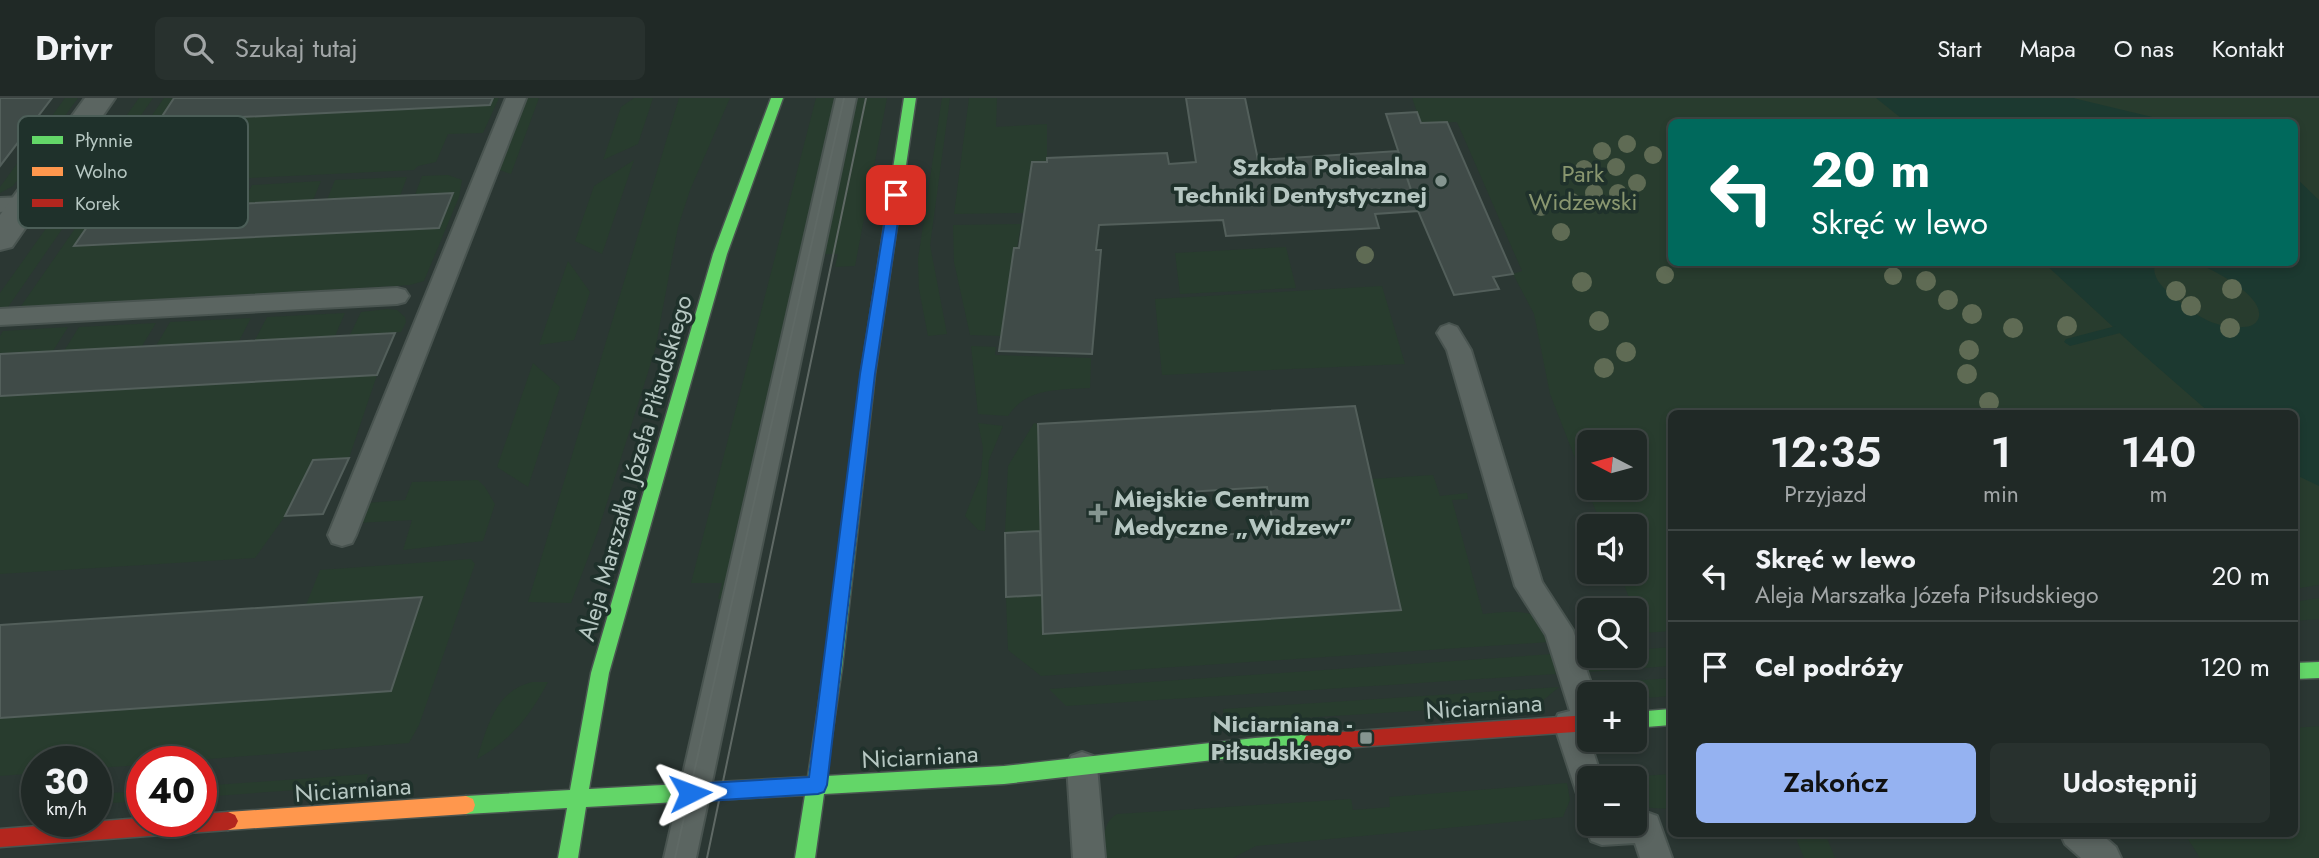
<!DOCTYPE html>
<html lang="pl">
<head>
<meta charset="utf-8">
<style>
  :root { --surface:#202926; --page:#28312e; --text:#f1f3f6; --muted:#a2a6a7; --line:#3d4543; --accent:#95b2f1 }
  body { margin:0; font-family:Jost,sans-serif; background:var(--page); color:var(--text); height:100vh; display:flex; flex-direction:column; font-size:26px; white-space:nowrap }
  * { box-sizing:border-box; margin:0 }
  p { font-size:23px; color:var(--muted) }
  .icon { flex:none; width:38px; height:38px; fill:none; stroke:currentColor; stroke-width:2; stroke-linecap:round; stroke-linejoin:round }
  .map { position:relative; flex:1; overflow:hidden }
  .side { position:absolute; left:1668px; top:312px; width:630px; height:427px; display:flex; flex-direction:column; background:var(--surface); border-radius:10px; box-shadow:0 4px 10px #0003,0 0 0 2px var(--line) }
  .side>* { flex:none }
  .banner { position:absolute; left:1668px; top:21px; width:630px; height:147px; border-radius:10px; box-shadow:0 4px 10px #0003,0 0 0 2px var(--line); background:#00695c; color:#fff; overflow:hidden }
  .needle { width:46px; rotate:276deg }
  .buttons { position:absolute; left:1577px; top:332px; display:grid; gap:14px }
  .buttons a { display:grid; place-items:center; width:70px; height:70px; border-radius:10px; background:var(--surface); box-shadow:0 4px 10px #0003,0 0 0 2px var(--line); font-size:35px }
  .speed { position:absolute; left:21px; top:648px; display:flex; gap:14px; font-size:35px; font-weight:700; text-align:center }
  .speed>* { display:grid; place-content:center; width:91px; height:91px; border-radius:50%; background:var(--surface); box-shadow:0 4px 10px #0003,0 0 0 2px var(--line); line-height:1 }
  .speed small { font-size:18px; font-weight:400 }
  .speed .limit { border:10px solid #d22; background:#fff; color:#111 }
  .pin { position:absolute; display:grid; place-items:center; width:60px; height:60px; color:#fff; margin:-30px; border-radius:14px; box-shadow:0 4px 10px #0006 }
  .me { position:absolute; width:77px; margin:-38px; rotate:87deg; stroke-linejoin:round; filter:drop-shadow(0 0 5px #0008) }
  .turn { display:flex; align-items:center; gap:24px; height:147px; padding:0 28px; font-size:32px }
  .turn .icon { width:91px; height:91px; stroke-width:2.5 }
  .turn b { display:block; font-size:49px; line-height:60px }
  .eta { display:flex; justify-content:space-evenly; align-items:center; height:119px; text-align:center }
  .eta b { font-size:42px; font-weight:600; line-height:49px }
  .button { display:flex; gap:14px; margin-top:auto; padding:14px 28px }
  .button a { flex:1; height:80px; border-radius:10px; background:var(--accent); color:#111; font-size:28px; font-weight:600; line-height:80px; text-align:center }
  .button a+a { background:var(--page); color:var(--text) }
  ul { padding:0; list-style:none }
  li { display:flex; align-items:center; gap:21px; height:91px; padding:0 28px; border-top:2px solid var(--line) }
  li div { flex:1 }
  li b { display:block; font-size:26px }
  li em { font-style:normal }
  header { display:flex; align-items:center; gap:42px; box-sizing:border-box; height:98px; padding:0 35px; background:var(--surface); border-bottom:2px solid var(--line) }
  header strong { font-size:33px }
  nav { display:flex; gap:38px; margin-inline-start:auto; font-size:24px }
  .search { width:490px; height:63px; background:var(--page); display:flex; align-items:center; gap:18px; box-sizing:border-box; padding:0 24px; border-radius:10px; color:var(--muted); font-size:26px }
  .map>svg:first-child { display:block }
  .green { fill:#283c2e; fill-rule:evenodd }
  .water { fill:#1c3930 }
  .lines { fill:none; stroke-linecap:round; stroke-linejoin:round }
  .stream { fill:#1c3930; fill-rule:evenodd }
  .building { fill:#404b48; stroke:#535f5b; stroke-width:2; fill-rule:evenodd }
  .lane-casing { stroke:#495450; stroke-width:4 }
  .street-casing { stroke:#495450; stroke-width:4 }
  .fast-casing { stroke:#495450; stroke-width:3 }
  .slow-casing { stroke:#495450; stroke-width:3 }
  .jam-casing { stroke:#495450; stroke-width:3 }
  .lane { fill:#5b6561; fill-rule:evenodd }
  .street { fill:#5b6561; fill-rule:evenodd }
  .fast { fill:#63d668; fill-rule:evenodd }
  .slow { fill:#ff974d; fill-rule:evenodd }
  .jam { fill:#b3261e; fill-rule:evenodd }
  .tram { stroke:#5f6965; stroke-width:2 }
  .tree { fill:#5f6b54 }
  .route { fill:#1a73e8; stroke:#114b97; stroke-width:2 }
  .poi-dot { fill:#859590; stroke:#1f312b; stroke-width:2.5 }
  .labels { text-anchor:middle; stroke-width:7; stroke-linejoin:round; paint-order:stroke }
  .poi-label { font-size:24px; font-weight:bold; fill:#b6c7c2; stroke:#1f312b; text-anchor:end }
  .park-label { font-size:24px; fill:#89966f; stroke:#1f312b }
  .street-label { font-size:24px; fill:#b6c7c2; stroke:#1f312b }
  .key { fill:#1f312b; stroke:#4c5e58; stroke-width:2 }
  .key-label { font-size:19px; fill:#b6c7c2 }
</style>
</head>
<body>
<header>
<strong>Drivr</strong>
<div class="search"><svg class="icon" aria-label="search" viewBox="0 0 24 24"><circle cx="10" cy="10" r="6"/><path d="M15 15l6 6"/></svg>Szukaj tutaj</div>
<nav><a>Start</a><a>Mapa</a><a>O nas</a><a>Kontakt</a></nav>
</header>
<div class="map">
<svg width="2319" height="760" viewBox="0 0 2319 760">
  <rect width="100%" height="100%" fill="#2b3733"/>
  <path class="green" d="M65,0H78L13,88L0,95V89Z
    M139,0H153L6,212H0V195Z
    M164,0H174L160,23L490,7L493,0H499L483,35L448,36L436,64L418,68L414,72L109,87L106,83Z
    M523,0H539L511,76L497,71Z
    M634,0H653L638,46L603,62L621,9Z
    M679,0H730L690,92L678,129L655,252L598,433L571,505L528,504Z
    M816,0H837L724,501H718L722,485H691Z
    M857,0H887L855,168L835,169L838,156H824Z
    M942,0H950L930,147L947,236L928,238L919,191L918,161Z
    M969,0H997L996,29L1047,26V64H1032L1024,115L954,116Z
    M1412,0H2319V487L2294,491V315H1671V533L1643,535L1619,474H1634V429H1602L1550,296L1534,216L1513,176L1522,173L1457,24L1421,25ZM1671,24H2294V164H1671ZM1589,345H1634V390H1589Z
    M634,62L602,156L575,143L594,88Z
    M448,77L462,82L459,99L424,183L410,187L19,211L97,99L104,94L149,92L136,111L98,113L75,148L439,130L453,96L415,97L422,78Z
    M407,79L400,98L327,102L335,82Z
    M321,83L313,102L242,106L252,87Z
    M1021,126L1002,238L970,237L954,164L953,127Z
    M1286,149L1296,190L1180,196L1175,155Z
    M568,163L590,194L574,242L539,247Z
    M1382,188L1405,266L1162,277L1155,201Z
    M387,211L397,212L405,219L406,224L401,234L350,237L361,214Z
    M345,215L335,238L255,242L267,219Z
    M251,220L239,243L156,248L170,224Z
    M156,225L142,248L64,253L79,229Z
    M68,229L53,253L0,257V238L3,233Z
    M971,248L996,249L995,257L1091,260L1090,290C1059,292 1027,289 1008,318L978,316Z
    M533,265L560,289L528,389L497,369Z
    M377,277L349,360L313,362L285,418L255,460L0,476V298Z
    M978,325L1003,328L989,362L985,433L978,432L965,418L981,377L983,350Z
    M1034,325L1038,326L1040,433L1005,435L1008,368Z
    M1433,377L1440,398L1467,395L1468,401L1452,402L1483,516C1503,514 1523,511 1542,520L1550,544L1041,578L1008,552L1006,499L1042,497L1044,536L1401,512L1371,381Z
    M478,382L485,389L495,406L483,443L403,452L412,422L357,425L365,405L405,402L412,384Z
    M471,461L475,466L419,627L409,645L185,663H142V667L96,670V663H37V675L0,678V620L391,593L422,500L306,507L320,472Z
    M2319,500V521L2294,523V504Z
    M1671,549V568L1586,574L1582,555H1589V558H1634L1635,552Z
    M1554,556L1556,576L1066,608L1049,591Z
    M1671,580V598L1635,601L1634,597L1603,596L1594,586Z
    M532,584H548C530,618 511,642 477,661C487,630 495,593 532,584Z
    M1559,589L1540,605L1224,625L1223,611Z
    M2319,628V760H2200L2184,735H2294V630Z
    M368,676L365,687L201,699V688Z
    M1671,676V711L1635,709L1634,681L1614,680Z
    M1567,685L1570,702L1563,719L1256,748L1233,760H1106C1105,743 1100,726 1117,716L1351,701L1353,712L1390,709L1389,699Z
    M142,693V703L96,706V696Z
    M1794,735H1825L1835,760H1804Z"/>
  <path class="water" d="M1876,0H2073L2173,24H1906Z
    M2294,78L2319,102V388L2294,376V315H2210L2139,253L2044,165H2155C2151,180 2163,190 2175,200C2195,217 2215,231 2243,229C2250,229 2258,226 2259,218C2263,197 2211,170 2195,165L2294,164Z"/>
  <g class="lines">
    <path class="stream" d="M2116,228L2122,232L2120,235L2070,248L2064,244L2066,241Z"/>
  </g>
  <path class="building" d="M0,0H52L0,68Z
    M174,0H493L490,7L159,23Z
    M1186,0H1245L1258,62L1398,53L1418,113L1375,116L1379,130L1226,138L1223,122L1099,127L1096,152H1101L1092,256L999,253L1014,150H1019L1032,64H1047V60L1167,55L1169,66L1196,64Z
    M1417,14L1421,25L1447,24L1513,176L1493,179L1499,191L1454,197L1418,113L1386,16Z
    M453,95L439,130L74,148L98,113Z
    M395,235L377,277L0,298V256Z
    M1355,308L1401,512L1043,536L1038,326ZM1267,389L1274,434L1160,440L1155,396Z
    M349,360L323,416L285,418L313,362Z
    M1040,433L1042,497L1006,499L1005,435Z
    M422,499L391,593L0,620V527Z"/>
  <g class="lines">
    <defs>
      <path id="lane" d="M506,0H526L356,437L352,445L342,448L332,445L328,437Z
        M836,0H856L696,760H664Z
        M25,99L33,101L36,106L33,111L0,114V100Z
        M397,190L405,192L409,198L405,204L397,206L0,227V211Z
        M1449,226L1457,229L1471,252L1542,484L1573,532L1595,597H1589L1588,637L1602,681H1589V704L1578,699L1554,626L1558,616L1570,613L1546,537L1515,488L1447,252L1437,235L1441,229Z
        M1082,654L1093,658L1097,668L1105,760H1073L1067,668L1071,658Z
        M1634,714H1646L1657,718L1672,760H1640L1635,745L1602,747L1591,743L1585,726L1589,717V726H1634Z
        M2060,735H2100L2116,749L2121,760H2081L2065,746Z"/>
      <path id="street" d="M85,0H115L12,149L0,152V117Z"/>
      <path id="fast" d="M771,0H783L727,156L609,575L589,691L808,679L824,570L861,276L904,0H916L875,276L842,570L826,678L1004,668L1255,640L1312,636L1318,638L1321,644L1318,650L1004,686L824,696L815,760H795L805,697L586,709L578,760H558L567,710L466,716L459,713L457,707L459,701L466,698L570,692L591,575L713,156Z
        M2319,564V580L2294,581V565Z
        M1671,611V627L1634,630V614Z"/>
      <path id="slow" d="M466,698L473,701L475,707L473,713L466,716L228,732L221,729L218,723L221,717L228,714Z"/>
      <path id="jam" d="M1589,617V633L1312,652L1306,650L1303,644L1306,638L1312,636Z
        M228,714L235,717L238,723L235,729L228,732L0,749V731L142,720V723H201V716Z"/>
    </defs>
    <use href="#lane" class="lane-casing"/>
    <use href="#street" class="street-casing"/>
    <use href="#fast" class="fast-casing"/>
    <use href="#slow" class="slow-casing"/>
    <use href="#jam" class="jam-casing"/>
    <use href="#lane" class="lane"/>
    <use href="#street" class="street"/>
    <use href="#fast" class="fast"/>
    <use href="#slow" class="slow"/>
    <use href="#jam" class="jam"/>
    <path class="tram" d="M675,760L844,0
      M707,760L866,0"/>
  </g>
  <g class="tree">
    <circle cx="1627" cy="46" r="9"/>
    <circle cx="1602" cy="53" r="9"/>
    <circle cx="1653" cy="57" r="9"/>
    <circle cx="1616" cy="69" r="9"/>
    <circle cx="1584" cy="71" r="9"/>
    <circle cx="1637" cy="85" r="9"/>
    <circle cx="1594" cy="95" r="9"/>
    <circle cx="1618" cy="95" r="9"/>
    <circle cx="1572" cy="104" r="9"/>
    <circle cx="1541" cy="109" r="9"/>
    <circle cx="1561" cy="134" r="9"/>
    <circle cx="1365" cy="157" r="9"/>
    <circle cx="1665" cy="177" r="9"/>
    <circle cx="1893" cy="178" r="9"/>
    <circle cx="1926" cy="183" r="10"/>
    <circle cx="1582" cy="184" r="10"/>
    <circle cx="2232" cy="191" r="10"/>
    <circle cx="2176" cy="193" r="10"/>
    <circle cx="1948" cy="202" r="10"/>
    <circle cx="2191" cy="208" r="10"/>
    <circle cx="1972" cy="216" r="10"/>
    <circle cx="1599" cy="223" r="10"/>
    <circle cx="2067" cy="228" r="10"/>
    <circle cx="2013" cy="230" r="10"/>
    <circle cx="2230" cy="230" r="10"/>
    <circle cx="1969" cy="252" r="10"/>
    <circle cx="1626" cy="254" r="10"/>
    <circle cx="1604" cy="270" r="10"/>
    <circle cx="1967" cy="276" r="10"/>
    <circle cx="1989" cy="304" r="10"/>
  </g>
  <path class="route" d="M896,93L902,97L875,276L827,687L824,694L818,696L690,704L683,701L680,695L683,688L690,686L809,679L860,276L889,97Z"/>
  <g class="poi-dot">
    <circle cx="1441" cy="83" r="7"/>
    <path d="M1094.5 404.5h7v7h7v7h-7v7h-7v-7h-7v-7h7z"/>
    <rect x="1359" y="633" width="14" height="14" rx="3.5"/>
  </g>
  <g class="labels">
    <g class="poi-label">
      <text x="1427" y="77">Szkoła Policealna<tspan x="1427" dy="28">Techniki Dentystycznej</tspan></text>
      <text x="1114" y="409" text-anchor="start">Miejskie Centrum<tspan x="1114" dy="28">Medyczne „Widzew”</tspan></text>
      <text x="1352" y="634">Niciarniana -<tspan x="1352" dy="28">Piłsudskiego</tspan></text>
    </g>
    <g class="park-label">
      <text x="1583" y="84">Park<tspan x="1583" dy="28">Widzewski</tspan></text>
    </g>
    <g class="street-label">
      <text transform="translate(635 370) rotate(-74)" y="8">Aleja Marszałka Józefa Piłsudskiego</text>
      <text transform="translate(1484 609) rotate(-4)" y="8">Niciarniana</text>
      <text transform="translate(920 659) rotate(-3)" y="8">Niciarniana</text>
      <text transform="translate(353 692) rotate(-4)" y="8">Niciarniana</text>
    </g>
  </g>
  <rect x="18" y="18" width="230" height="112" rx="10" class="key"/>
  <rect x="32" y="38" width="31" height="8" fill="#63d668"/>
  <rect x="32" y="69" width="31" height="9" fill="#ff974d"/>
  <rect x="32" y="101" width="31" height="8" fill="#b3261e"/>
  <g class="key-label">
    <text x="75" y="49">Płynnie</text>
    <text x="75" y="80">Wolno</text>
    <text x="75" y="112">Korek</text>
  </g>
</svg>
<div class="buttons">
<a><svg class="needle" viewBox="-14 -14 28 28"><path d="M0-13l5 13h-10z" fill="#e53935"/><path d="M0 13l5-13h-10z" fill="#a2a6a7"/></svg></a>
<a><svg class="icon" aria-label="sound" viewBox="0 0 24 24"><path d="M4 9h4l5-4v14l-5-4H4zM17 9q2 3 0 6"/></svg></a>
<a><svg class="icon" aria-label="search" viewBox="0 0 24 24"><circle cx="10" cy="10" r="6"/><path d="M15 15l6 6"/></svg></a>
<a>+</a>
<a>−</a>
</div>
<div class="speed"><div>30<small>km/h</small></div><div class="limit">40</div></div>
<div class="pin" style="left:896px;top:97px;background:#d93025"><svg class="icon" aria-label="arrive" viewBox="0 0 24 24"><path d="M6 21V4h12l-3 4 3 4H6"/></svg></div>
<svg class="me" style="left:690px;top:695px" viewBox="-20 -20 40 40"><path d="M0-17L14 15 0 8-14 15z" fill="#1a73e8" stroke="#fff" stroke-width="4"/></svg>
<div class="banner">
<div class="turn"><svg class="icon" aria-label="left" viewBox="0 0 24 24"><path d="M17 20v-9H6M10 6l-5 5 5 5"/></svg><div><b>20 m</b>Skręć w lewo</div></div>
</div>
<section class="side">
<div class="eta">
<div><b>12:35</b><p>Przyjazd</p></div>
<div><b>1</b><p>min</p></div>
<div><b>140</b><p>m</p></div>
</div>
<ul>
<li><svg class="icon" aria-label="left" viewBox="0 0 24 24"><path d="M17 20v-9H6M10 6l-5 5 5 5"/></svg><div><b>Skręć w lewo</b><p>Aleja Marszałka Józefa Piłsudskiego</p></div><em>20 m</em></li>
<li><svg class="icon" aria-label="arrive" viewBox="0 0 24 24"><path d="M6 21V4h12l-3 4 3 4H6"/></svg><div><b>Cel podróży</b></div><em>120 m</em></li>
</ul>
<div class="button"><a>Zakończ</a><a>Udostępnij</a></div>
</section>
</div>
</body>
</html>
